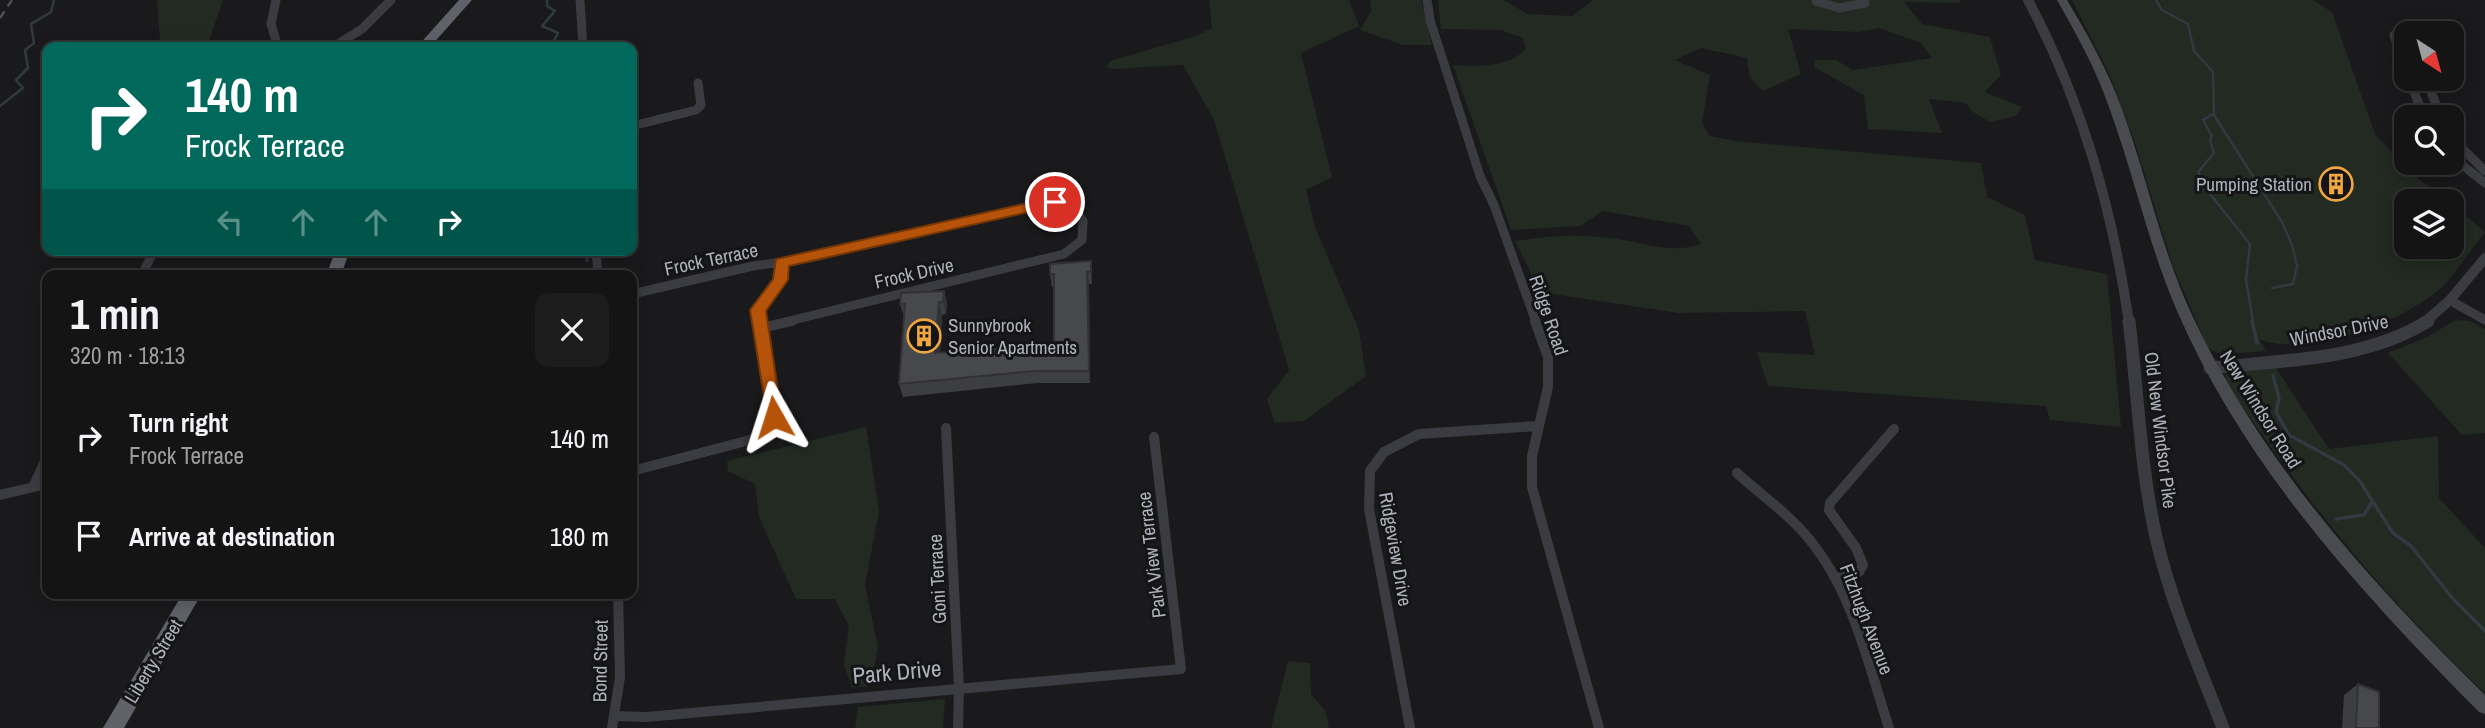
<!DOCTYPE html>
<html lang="en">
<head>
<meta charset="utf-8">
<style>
  :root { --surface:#141415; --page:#1d1d1e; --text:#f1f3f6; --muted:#9d9ea0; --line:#333334 }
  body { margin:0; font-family:"Archivo Narrow",sans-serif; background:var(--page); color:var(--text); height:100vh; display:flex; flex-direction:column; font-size:26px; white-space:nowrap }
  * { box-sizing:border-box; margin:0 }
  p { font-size:23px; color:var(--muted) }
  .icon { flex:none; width:38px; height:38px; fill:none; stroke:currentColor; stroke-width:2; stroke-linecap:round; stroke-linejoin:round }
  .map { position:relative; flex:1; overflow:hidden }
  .side { position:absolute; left:42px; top:270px; width:595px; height:329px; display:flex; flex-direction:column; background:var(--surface); border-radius:14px; box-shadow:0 4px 18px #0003,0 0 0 2px var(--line) }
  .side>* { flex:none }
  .banner { position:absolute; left:42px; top:42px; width:595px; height:214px; border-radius:14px; box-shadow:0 4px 18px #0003,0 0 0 2px var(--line); background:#00695c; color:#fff; overflow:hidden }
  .needle { width:46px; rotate:144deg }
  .tools { position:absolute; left:2394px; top:21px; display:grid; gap:14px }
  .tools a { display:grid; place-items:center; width:70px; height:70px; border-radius:14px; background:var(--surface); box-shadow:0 4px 18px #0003,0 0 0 2px var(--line); font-size:35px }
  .pin { position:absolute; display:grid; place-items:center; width:60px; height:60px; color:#fff; margin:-30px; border:4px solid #fff; border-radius:50%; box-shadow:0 2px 7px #0007 }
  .me { position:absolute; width:77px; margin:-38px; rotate:354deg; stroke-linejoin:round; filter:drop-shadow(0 0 5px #0008) }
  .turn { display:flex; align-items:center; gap:24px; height:147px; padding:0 28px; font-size:32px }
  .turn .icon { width:91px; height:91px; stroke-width:2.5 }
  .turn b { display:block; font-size:49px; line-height:60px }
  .lanes { display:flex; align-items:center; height:66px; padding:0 28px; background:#0003; justify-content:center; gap:35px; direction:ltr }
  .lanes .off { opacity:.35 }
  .round { display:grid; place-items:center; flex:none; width:74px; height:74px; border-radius:14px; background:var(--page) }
  .headline { display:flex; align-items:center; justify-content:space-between; height:119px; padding:0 28px }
  h1 { font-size:42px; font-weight:700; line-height:52px }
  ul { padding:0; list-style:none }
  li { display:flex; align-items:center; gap:21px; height:98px; padding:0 28px }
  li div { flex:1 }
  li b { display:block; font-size:26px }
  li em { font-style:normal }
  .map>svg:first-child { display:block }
  .green { fill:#222a22 }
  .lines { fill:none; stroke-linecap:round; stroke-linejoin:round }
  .stream-far1 { stroke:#303a40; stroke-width:2.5 }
  .stream { stroke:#303a40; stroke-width:3.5 }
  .minor-far1 { stroke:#3b3c41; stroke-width:9 }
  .minor { stroke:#3b3c41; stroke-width:10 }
  .tertiary-far1 { stroke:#3b3c41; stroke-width:10 }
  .tertiary { stroke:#3b3c41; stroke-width:13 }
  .secondary { fill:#494b51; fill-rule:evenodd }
  .trunk { fill:#5f6269; fill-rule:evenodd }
  .rail { stroke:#4e5056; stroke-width:2.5; stroke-dasharray:8 6; stroke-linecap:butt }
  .wall { fill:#3d3e41 }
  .shaded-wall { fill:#323235 }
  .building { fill:#47484c; stroke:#323235; stroke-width:2 }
  .route { fill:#b45309; stroke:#753606; stroke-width:2 }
  .labels { text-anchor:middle; stroke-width:6; stroke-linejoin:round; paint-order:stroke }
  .poi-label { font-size:19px; fill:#adb2bb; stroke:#151517; text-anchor:end }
  .street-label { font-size:19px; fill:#adb2bb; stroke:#151517 }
  .near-street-label { font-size:23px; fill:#adb2bb; stroke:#151517 }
</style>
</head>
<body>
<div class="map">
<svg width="2485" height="728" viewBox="0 0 2485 728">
  <rect width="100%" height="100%" fill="#1a1a1c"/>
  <path class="green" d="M157,0H223L207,47H157L160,39Z
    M1209,0H1349L1359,26L1301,53L1332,177L1306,190L1315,227L1359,330L1366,376L1304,421L1275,423L1267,399L1289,370L1214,120L1183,65L1114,69L1106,67L1110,61L1196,36L1212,28Z
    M1370,0H1421L1432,45H1403L1360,30L1371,11Z
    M1438,0H1503L1528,14L1572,16L1593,0H1960L1961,3L1904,2L1922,24L1990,37L2001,75L1985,92L2022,107L2016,116L1990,122L1971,111L1966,103L1929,99L1942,133L1868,129L1864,95L1814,67L1815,60H1836L1853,70L1932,58L1921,43L1879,28L1858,32L1788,29L1801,74L1763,91L1750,78L1747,58L1701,48L1675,60L1710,75L1702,123L1710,136L1735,141L1981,163L1987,197L2025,215L2035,260L2107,274L2121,427L2050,420L2046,406L1768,386L1757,352L1815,355L1805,311L1678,313L1540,292L1515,241C1547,236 1576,234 1609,238C1641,241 1669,255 1701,244L1689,226L1603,211L1580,226L1511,230L1453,65C1479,66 1507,68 1526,49L1523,38L1501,30L1441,29Z
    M2072,0H2313L2332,12L2375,134L2413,175L2448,201H2406V247H2452V204L2485,232C2471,249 2458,271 2442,287C2406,321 2306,359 2259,339L2266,351L2222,355L2208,348L2173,267L2135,143L2109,73Z
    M2456,320L2470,321L2485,329V433L2462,435L2388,353L2425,338Z
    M2276,368L2329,449L2438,436L2439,498L2485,548V693C2385,599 2301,495 2225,381V375L2232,372Z
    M866,427L879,511L865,585L878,647L870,686L852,688L844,664L849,626L835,599H796L759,517L755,484L728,471L727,461Z
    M1288,661L1310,663L1311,694L1326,712L1329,728H1271Z
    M945,699L943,728H855L858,707Z"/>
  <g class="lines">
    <path class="stream-far1" d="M547,0V6L555,11L542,26L558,33L554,41L559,47
      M2156,0L2162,10L2188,24L2194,51L2213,72L2214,115L2282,222L2292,245L2297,266L2293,284L2272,288
      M0,106L23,88L16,80L28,68L25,50L34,43L31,24L51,12L54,0
      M2213,114L2203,120L2212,136L2210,140L2214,153L2198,172L2210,194L2250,244L2246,279L2253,322
      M586,250L587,261"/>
    <path class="stream" d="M2252,321L2257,343
      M2273,376L2279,398L2276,412L2289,435L2344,465L2359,480L2393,533L2411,546L2453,599L2485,631
      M2336,519L2364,515L2372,502"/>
    <path class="minor-far1" d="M276,0L271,24L278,47
      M580,0L583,47
      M1427,0L1430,20L1480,176L1494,205L1536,322
      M1816,1L1839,8L1865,3V0
      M2406,34L2394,35L2406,71
      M333,47L362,29L391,0
      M2409,79L2424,117
      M2426,79L2441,117
      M632,126L696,110L701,105L698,83
      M2452,138L2485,171
      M2452,157L2485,183
      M596,250L598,275
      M142,275L154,250
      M632,294L753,266L809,258L1049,202L1073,207L1083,221L1082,240L1064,254L785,322
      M2451,301L2485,320
      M760,322L758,310L778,280L781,263"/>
    <path class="minor" d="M1535,321L1548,357V387L1532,456V487L1599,728
      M762,328L792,321
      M946,428L959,688L958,728
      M632,471L750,440L766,431L775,411L760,321
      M1737,473C1761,495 1789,514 1809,539C1853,592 1868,664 1889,728
      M33,487L47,457
      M0,495L47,484
      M1835,578L1859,572L1863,565L1856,548L1829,510L1830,503L1894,429
      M616,716L646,717L1181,669L1154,437
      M612,728L620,677L618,593
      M1410,728L1369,509L1370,471L1384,452L1419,434L1537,426"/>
    <path class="tertiary-far1" d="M2028,0C2082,102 2112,208 2129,322
      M2425,322L2450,300L2485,258"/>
    <path class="tertiary" d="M2129,321C2138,393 2140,466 2156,537C2171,603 2199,665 2223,728
      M2210,368C2282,360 2364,361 2428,321"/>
    <path class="secondary" d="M2057,0H2067C2088,35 2108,71 2122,109C2147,177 2161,249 2192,315C2261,462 2370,582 2485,695V714L2479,712C2361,593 2245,467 2177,311C2149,246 2134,176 2110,110C2097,71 2077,35 2057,0Z"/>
    <path class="trunk" d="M459,0H472L430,47H417Z
      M336,250H350L341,275H326Z
      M183,593H202L124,728H103Z"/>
    <path class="rail" d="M0,18L12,0"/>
  </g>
  <path class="wall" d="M2324,171L2355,188L2352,193L2330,190L2321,175Z
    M1091,261L1092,284H1089L1090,383H1037L903,397L899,384L904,317L900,304L944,291L947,303L946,314L942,315L940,353L1054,344V287H1052L1050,274Z
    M2358,684L2379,728H2342L2344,695Z"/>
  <path class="shaded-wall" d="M1087,272L1089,284L1090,383L1089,371Z
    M944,291L947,303L946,314L943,302Z
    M939,302L942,315L939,366L935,353Z"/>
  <path class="building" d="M2324,171L2346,173L2355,188L2333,186Z
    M1091,261V272H1087L1089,371H1035L899,384L905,304H900L901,293L944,291L943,302H939L935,353L1054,344V274H1050V264Z
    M2358,684L2379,692V728H2356Z"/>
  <path class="route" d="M1055,197L1060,198V205L789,266L788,280L766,311L782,417L780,422H768L750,310L773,279L776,259Z"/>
  <defs>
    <symbol id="building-ring" viewBox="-11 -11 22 22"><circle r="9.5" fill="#151517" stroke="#efa73f" stroke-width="1.5"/><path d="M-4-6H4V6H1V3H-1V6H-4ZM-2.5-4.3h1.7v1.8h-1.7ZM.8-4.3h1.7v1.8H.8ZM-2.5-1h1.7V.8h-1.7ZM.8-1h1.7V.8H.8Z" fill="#efa73f"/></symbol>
  </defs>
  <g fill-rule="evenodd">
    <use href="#building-ring" x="2317" y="165" width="38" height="38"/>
    <use href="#building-ring" x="905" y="317" width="38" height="38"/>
  </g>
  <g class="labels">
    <g class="poi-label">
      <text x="2312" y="191">Pumping Station</text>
      <text x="948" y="332" text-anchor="start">Sunnybrook<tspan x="948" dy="22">Senior Apartments</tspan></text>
    </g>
    <g class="street-label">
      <text transform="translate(711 259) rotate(-12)" y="7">Frock Terrace</text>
      <text transform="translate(914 273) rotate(-13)" y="7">Frock Drive</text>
      <text transform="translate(1549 315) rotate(71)" y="7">Ridge Road</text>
      <text transform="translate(2339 330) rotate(-11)" y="7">Windsor Drive</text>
      <text transform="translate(2261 409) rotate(58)" y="7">New Windsor Road</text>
      <text transform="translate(2161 430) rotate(83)" y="7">Old New Windsor Pike</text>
      <text transform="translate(1396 549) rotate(80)" y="7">Ridgeview Drive</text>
      <text transform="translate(1151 555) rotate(-97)" y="7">Park View Terrace</text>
      <text transform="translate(937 579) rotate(-93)" y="7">Goni Terrace</text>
      <text transform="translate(1867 619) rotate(69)" y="7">Fitzhugh Avenue</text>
      <text transform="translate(153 661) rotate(-59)" y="7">Liberty Street</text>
      <text transform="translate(600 661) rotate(-89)" y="7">Bond Street</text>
    </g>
    <g class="near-street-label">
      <text transform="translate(897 672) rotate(-5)" y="8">Park Drive</text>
    </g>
  </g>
</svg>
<div class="tools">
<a><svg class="needle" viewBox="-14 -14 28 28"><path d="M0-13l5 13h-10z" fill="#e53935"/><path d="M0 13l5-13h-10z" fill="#9d9ea0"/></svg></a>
<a><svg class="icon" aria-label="search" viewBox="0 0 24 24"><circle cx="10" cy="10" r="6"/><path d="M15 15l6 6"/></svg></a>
<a><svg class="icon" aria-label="layers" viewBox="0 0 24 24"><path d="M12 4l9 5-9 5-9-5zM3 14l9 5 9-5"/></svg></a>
</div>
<div class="pin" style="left:1055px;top:202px;background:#d93025"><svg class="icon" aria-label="arrive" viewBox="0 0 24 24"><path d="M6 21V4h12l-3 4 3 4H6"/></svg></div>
<svg class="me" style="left:774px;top:417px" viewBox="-20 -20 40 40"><path d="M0-17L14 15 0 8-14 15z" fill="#b45309" stroke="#fff" stroke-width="4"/></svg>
<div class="banner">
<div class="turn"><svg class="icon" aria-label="right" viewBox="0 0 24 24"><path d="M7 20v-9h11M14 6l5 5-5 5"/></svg><div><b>140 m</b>Frock Terrace</div></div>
<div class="lanes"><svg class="icon off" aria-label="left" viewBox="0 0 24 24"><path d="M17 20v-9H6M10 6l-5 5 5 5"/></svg><svg class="icon off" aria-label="ahead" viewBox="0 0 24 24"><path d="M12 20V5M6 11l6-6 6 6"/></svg><svg class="icon off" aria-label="ahead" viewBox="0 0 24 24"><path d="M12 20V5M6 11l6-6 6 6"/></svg><svg class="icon" aria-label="right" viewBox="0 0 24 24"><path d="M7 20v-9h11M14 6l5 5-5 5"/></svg></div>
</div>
<section class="side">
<div class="headline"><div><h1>1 min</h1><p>320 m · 18:13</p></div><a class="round"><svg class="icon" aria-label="close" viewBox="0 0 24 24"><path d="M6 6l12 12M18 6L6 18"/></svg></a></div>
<ul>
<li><svg class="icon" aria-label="right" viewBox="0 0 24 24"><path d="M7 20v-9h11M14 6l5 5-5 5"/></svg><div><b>Turn right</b><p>Frock Terrace</p></div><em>140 m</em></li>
<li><svg class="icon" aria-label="arrive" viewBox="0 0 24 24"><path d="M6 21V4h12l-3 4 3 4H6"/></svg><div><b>Arrive at destination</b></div><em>180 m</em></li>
</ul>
</section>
</div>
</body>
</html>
